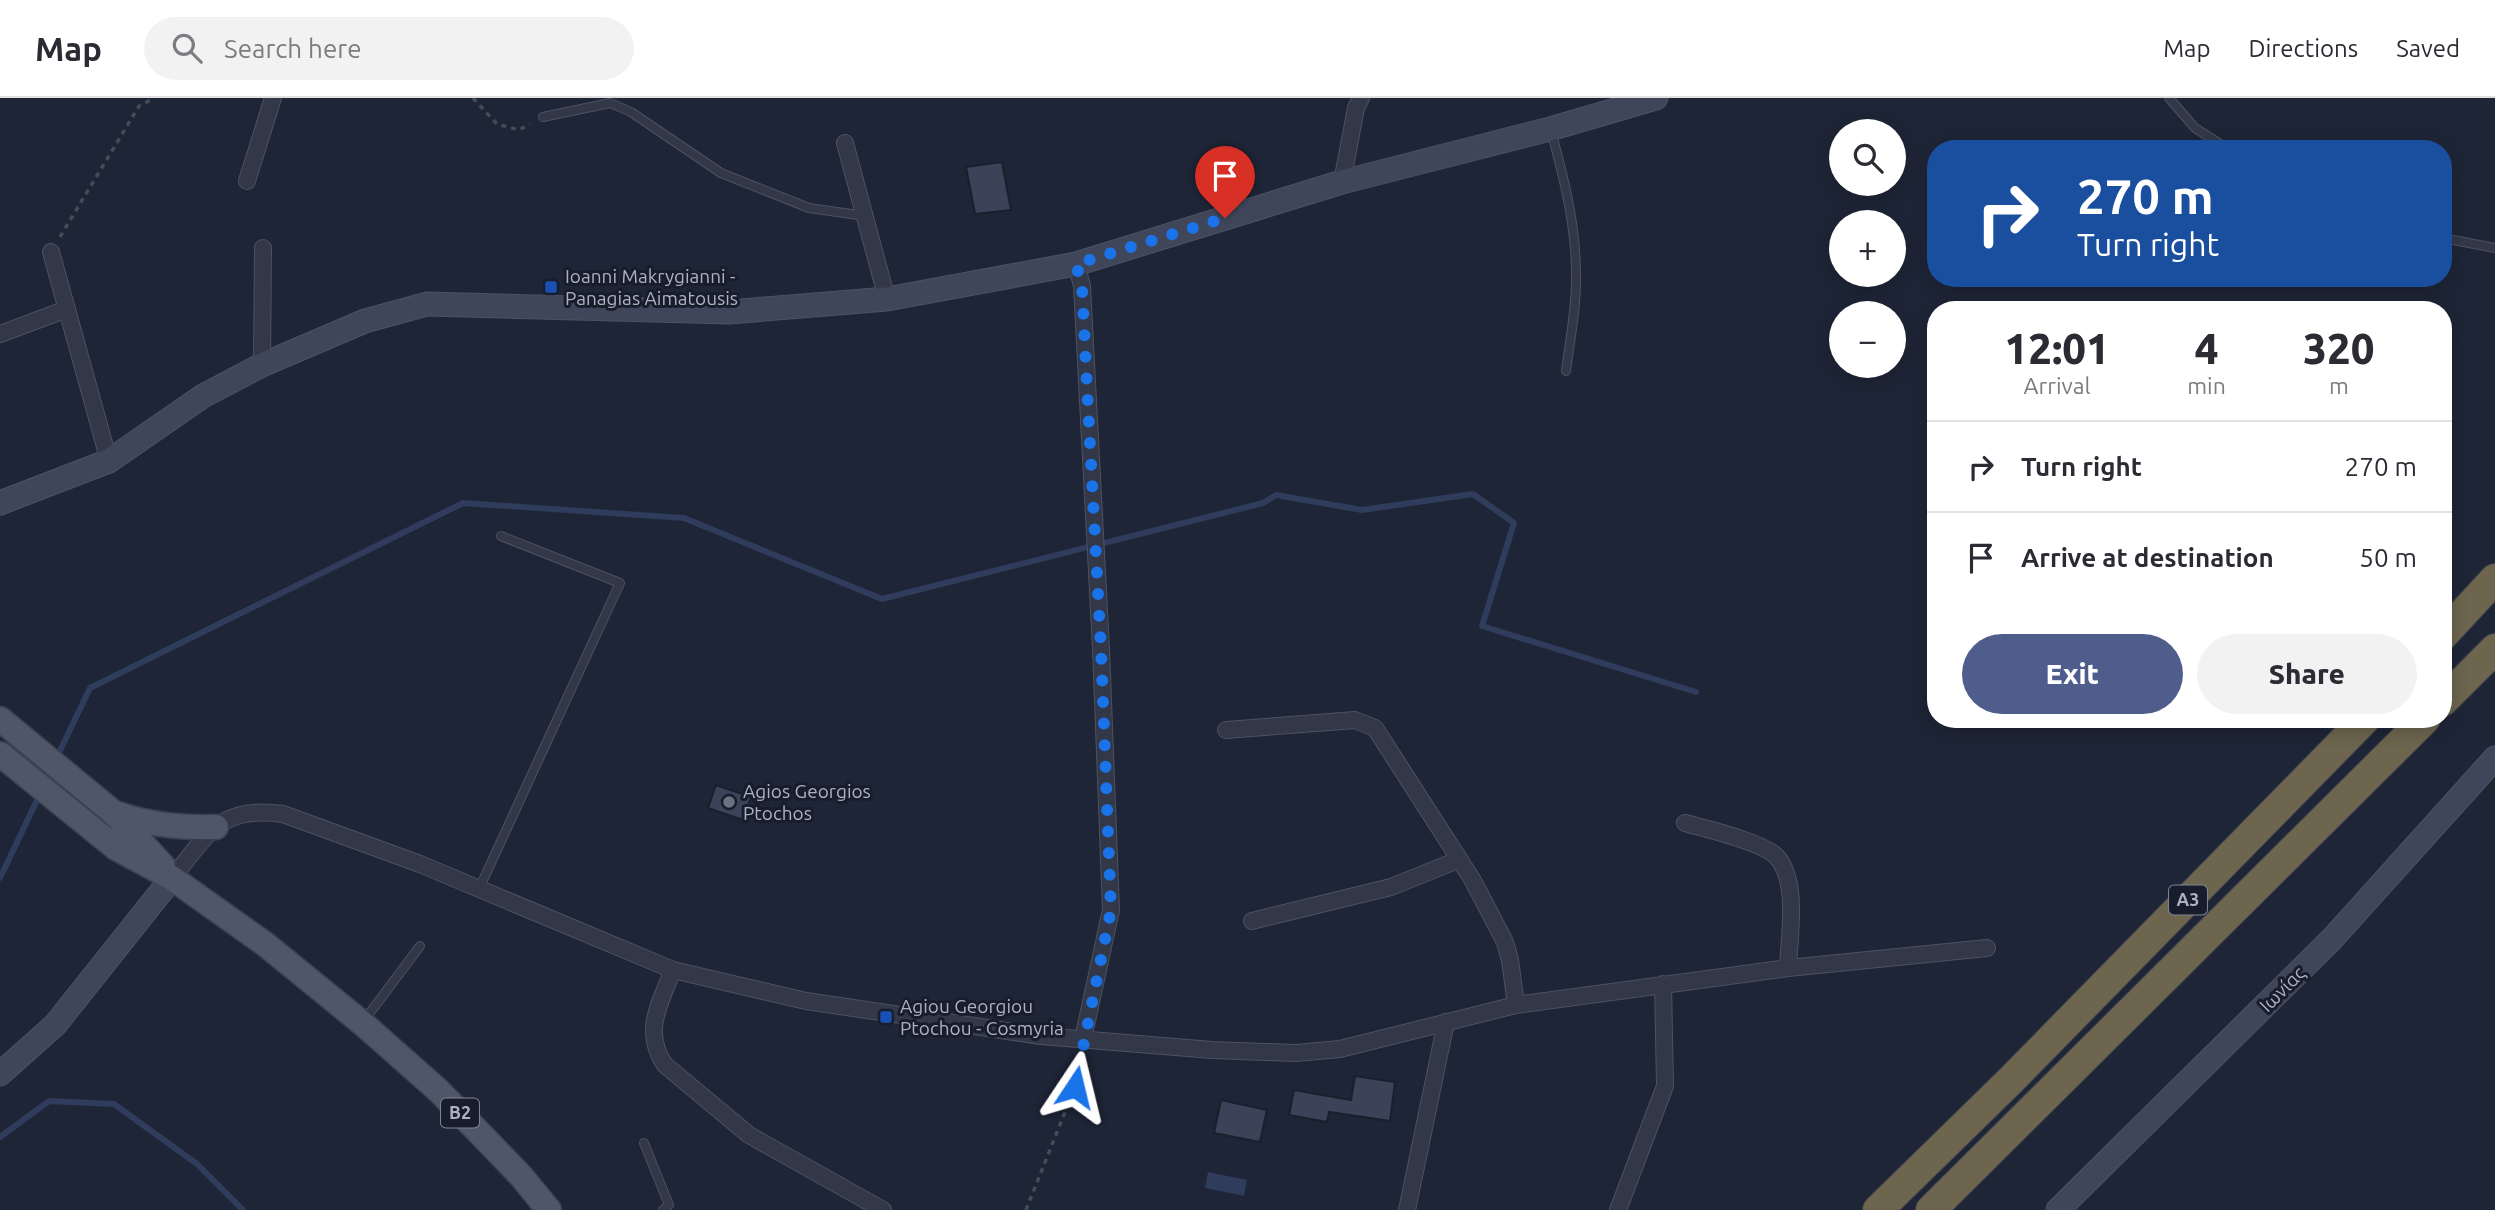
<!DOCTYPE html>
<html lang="en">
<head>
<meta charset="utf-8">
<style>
  :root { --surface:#fff; --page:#f2f2f3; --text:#2b2b33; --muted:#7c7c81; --line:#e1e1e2; --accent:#4f5d8d }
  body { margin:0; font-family:Ubuntu,sans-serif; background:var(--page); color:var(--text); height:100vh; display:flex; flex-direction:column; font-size:26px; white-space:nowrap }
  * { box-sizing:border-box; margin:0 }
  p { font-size:23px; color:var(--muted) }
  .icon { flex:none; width:38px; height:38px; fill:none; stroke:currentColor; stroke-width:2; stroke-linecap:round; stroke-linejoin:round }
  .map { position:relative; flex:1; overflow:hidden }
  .side { position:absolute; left:1927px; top:203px; width:525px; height:427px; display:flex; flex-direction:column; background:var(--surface); border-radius:28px; box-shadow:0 4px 18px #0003 }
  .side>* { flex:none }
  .top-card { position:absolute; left:1927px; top:42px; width:525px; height:147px; border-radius:28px; box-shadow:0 4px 18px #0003; background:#1a4fa0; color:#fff; overflow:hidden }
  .buttons { position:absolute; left:1829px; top:21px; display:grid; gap:14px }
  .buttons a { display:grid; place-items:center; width:77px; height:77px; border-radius:50%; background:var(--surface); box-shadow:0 4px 18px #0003; font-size:35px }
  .pin { position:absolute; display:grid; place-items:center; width:60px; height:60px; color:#fff; margin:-72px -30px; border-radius:50% 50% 50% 0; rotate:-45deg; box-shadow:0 0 7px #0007 }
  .pin .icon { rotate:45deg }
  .me { position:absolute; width:77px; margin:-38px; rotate:10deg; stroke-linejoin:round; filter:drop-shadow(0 0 5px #0008) }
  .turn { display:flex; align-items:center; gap:24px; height:147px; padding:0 35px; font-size:32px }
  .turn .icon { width:91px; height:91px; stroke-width:2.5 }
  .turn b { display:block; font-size:49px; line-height:60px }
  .eta { display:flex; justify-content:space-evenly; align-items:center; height:119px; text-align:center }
  .eta b { font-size:42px; font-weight:800; line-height:49px }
  .cta { display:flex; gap:14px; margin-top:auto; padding:14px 35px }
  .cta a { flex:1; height:80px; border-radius:42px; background:var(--accent); color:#fff; font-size:28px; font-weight:800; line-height:80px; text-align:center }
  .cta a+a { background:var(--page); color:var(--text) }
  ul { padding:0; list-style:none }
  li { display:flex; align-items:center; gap:21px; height:91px; padding:0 35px; border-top:2px solid var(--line) }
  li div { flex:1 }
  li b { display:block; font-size:26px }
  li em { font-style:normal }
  header { display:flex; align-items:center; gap:42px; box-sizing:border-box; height:98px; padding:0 35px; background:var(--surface); border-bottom:2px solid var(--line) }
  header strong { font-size:33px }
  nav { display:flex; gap:38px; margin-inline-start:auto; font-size:24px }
  .search { width:490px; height:63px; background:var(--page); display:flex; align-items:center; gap:18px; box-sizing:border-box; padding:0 24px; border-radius:38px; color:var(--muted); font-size:26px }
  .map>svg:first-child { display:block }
  .water { fill:#2f3c5c }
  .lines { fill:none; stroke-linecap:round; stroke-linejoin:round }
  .stream { stroke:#2f3c5c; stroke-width:6 }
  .building { fill:#3a4357; stroke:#1a1f2d; stroke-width:2 }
  .service-casing { stroke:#4c5262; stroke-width:10 }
  .minor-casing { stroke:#4c5262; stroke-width:18 }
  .secondary-casing { stroke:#4c5262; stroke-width:25 }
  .primary-casing { stroke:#3b4150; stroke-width:27 }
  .motorway-casing { stroke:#3a3f4e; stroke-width:32 }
  .path { stroke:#3e4f55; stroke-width:3.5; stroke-dasharray:5 5; stroke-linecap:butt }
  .service { stroke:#323847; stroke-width:8 }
  .minor { stroke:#323847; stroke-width:16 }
  .secondary { stroke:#40465a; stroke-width:23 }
  .primary { stroke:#4f5667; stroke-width:24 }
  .motorway { stroke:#6d654e; stroke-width:30 }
  .route { stroke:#1a73e8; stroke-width:12; stroke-dasharray:0 21.6 }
  .transit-dot { fill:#1a4fb4; stroke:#181d2b; stroke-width:2.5 }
  .worship-dot { fill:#6b7280; stroke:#181d2b; stroke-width:2.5 }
  .labels { text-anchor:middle; stroke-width:6; stroke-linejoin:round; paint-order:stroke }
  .shield { fill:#181d2b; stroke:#808596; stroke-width:2 }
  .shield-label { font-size:18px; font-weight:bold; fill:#acb2c4 }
  .poi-label { font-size:19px; fill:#acb2c4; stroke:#181d2b; text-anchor:start }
  .street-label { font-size:19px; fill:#acb2c4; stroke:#181d2b }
</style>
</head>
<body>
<header>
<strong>Map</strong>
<div class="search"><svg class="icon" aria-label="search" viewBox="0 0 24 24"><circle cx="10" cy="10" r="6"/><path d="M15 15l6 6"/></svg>Search here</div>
<nav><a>Map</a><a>Directions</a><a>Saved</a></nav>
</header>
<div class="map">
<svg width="2495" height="1112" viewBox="0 0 2495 1112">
  <rect width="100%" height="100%" fill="#1e2536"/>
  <path class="water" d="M1208,1074L1247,1082L1244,1098L1205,1090Z"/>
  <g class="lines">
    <path class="stream" d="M56,661L90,590L463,405L684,420L882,501L1263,405L1276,397L1362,412L1473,396L1514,425L1482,528L1696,594
      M0,780L40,696
      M0,1039L49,1003L114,1006L197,1066L243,1112"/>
  </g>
  <path class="building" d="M1002,64L1011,112L975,116L966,69Z
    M716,687L751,699L743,722L708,710Z
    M1355,978L1395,984L1390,1023L1329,1014L1327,1024L1289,1017L1294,992L1351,1002Z
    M1221,1002L1267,1012L1260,1044L1214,1035Z"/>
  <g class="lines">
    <defs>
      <path id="service" d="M2169,0L2195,30L2228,51
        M543,19L610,5L631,14L721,75L809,110L865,118
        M1551,33C1564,80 1576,127 1576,176C1577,208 1570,241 1566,273
        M2443,140L2495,150
        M479,791L620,485L501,438
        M363,924L420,848
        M644,1045L669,1107L663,1112"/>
      <path id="minor" d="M845,45L887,201
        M247,83L273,0
        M1342,84L1356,10L1361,0
        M51,154L109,363
        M1076,166L1082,188L1101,551L1111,812L1083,941
        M0,236L67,211
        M262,267L263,150
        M1226,632L1355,622L1375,630L1472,781L1505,844L1510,862L1516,907
        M1685,725C1706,731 1764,744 1777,759C1799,784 1789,839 1788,870
        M172,780C209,736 219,707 283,716L420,766L673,872L806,903L1041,938L1212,952L1296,955L1340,951L1516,907L1788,870L1987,850
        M1252,823L1391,789L1458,762
        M673,872C660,905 642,934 665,967L749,1037L883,1112
        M1407,1112L1446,924
        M1618,1112L1665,988L1663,886"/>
      <path id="secondary" d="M0,405L109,363L203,298L262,267L365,223L427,206L729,214L887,201L1076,166L1342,84L1550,31L1656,0
        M0,976L55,927L172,780
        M2058,1112L2332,841L2495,660"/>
      <path id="primary" d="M0,621L114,715L163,768
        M0,656L116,750L172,780L265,846L362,925L439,993L521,1078L549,1112
        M118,716C150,727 182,730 216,729"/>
      <path id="motorway" d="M2443,537L2495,481
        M2443,603L2495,551
        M1878,1112L2011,982L2365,621
        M1931,1112L2425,621"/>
    </defs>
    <use href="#service" class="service-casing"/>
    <use href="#minor" class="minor-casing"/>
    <use href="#secondary" class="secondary-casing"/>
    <use href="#primary" class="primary-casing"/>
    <use href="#motorway" class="motorway-casing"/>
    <path class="path" d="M473,0L497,26L519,32L530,26
      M60,139L139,8L154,0
      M1026,1112L1075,989L1080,960"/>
    <use href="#service" class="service"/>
    <use href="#minor" class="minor"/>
    <use href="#secondary" class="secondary"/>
    <use href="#primary" class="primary"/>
    <use href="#motorway" class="motorway"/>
  </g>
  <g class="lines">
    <path class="route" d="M1075,989L1111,812L1101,551L1087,290L1082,188L1076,166L1225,120"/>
  </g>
  <g class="transit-dot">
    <rect x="544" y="182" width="14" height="14" rx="3.5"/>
    <rect x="879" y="912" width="14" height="14" rx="3.5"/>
  </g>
  <circle class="worship-dot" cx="729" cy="704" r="7"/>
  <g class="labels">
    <g class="shield">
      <rect x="2169" y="787.5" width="38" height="29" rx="5"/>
      <rect x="441" y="1000.5" width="38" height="29" rx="5"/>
    </g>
    <g class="shield-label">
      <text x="2188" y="808">A3</text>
      <text x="460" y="1021">B2</text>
    </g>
    <g class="poi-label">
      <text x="565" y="185">Ioanni Makrygianni -<tspan x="565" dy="22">Panagias Aimatousis</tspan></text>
      <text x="743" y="700">Agios Georgios<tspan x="743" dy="22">Ptochos</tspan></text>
      <text x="900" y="915">Agiou Georgiou<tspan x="900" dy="22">Ptochou - Cosmyria</tspan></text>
    </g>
    <g class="street-label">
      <text transform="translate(2282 891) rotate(-45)" y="7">Ιωνίας</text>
    </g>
  </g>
</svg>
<div class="buttons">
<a><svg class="icon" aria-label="search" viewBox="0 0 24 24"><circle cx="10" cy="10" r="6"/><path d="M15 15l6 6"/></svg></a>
<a>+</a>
<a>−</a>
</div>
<div class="pin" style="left:1225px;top:120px;background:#d93025"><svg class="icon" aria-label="arrive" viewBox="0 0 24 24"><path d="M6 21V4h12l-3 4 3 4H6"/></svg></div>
<svg class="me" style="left:1075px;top:989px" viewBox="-20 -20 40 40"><path d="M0-17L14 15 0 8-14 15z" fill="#1a73e8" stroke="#fff" stroke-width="4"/></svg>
<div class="top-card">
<div class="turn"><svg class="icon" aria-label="right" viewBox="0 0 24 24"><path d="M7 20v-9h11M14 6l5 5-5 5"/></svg><div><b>270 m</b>Turn right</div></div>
</div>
<section class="side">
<div class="eta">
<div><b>12:01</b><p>Arrival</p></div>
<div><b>4</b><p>min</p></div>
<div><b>320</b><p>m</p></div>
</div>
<ul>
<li><svg class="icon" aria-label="right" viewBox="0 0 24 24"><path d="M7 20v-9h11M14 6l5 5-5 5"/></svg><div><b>Turn right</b></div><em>270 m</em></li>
<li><svg class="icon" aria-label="arrive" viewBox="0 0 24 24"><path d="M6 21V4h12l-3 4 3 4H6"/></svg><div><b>Arrive at destination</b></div><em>50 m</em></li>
</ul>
<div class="cta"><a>Exit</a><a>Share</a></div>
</section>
</div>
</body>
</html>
